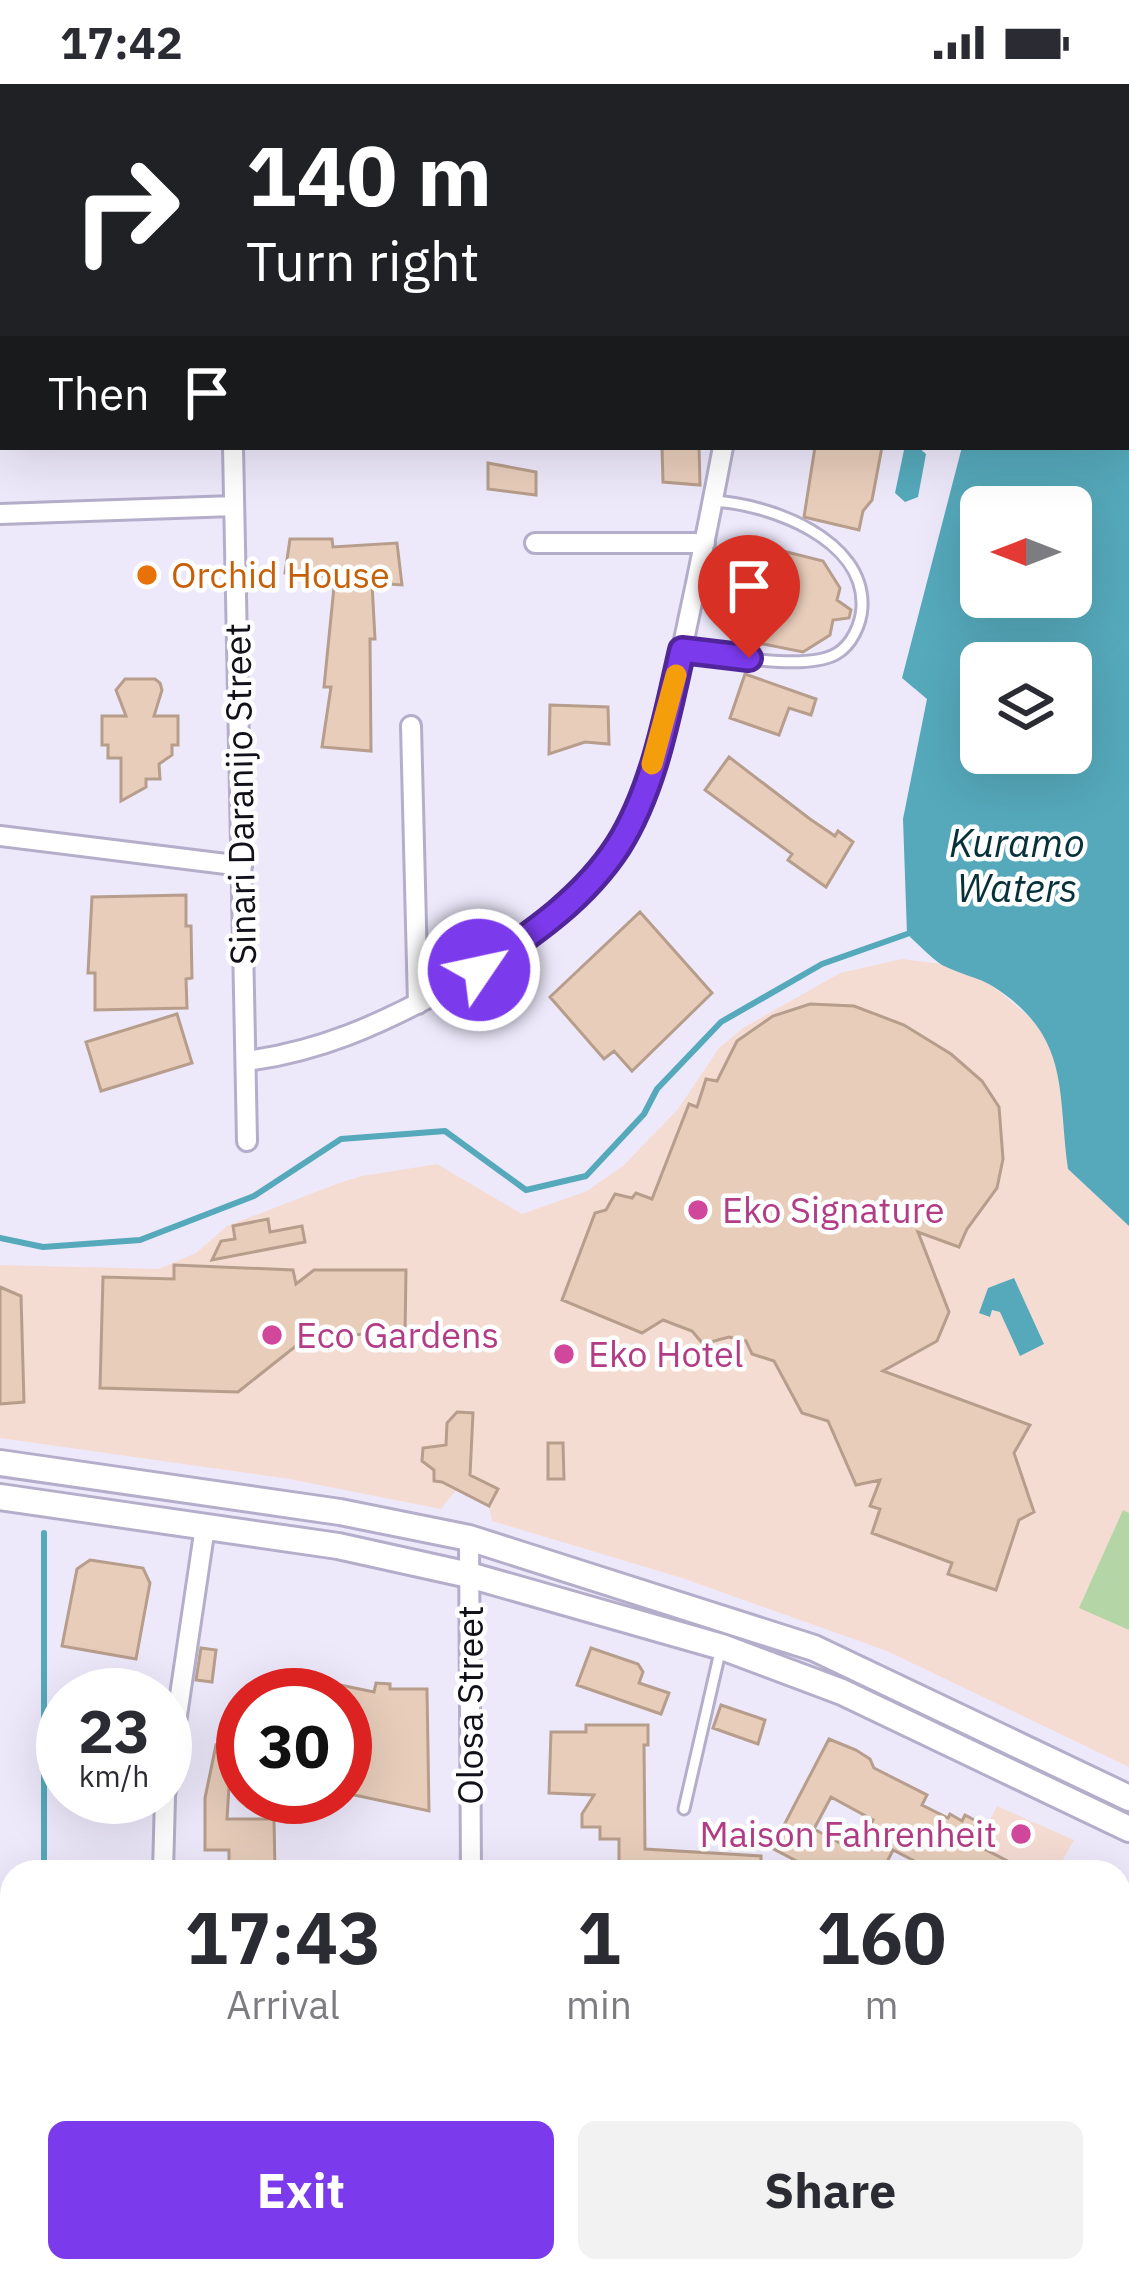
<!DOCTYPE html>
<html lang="en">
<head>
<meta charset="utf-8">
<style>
  :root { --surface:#fff; --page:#f2f2f3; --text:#2b2b33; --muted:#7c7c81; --accent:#7c3aed }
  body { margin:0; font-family:"IBM Plex Sans",sans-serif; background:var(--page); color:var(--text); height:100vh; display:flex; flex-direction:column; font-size:45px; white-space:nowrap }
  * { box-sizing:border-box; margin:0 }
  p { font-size:39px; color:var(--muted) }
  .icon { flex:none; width:66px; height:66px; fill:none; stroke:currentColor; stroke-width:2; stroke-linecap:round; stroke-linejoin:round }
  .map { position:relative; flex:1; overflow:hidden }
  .side { position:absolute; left:0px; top:1776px; width:1131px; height:423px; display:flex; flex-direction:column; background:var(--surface); border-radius:36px 36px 0 0; box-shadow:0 12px 48px #0002 }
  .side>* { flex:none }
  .top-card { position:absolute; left:0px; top:0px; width:1131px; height:366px; box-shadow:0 12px 48px #0002; background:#202124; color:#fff; overflow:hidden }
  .needle { width:78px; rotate:270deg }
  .tools { position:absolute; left:960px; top:402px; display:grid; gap:24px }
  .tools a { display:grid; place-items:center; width:132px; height:132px; border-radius:18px; background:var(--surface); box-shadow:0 12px 48px #0002; font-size:60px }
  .speed { position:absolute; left:36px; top:1584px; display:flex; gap:24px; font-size:60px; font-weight:700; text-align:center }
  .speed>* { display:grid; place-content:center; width:156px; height:156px; border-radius:50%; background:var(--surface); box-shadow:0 12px 48px #0002; line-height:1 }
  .speed small { font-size:30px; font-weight:400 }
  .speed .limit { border:18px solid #d22; background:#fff; color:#111 }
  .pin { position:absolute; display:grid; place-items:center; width:102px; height:102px; color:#fff; margin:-123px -51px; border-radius:50% 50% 50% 0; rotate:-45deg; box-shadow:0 0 12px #0007 }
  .pin .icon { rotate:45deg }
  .me { position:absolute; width:132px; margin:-66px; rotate:56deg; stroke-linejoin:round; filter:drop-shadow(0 0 9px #0008) }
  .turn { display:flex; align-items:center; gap:42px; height:252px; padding:0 48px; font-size:54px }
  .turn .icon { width:156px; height:156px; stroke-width:2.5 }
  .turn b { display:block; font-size:84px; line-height:102px }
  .then { display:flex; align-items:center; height:114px; padding:0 48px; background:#0003; gap:24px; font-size:45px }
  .eta { display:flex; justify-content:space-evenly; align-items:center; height:204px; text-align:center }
  .eta b { font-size:72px; font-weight:800; line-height:84px }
  .primary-button { display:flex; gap:24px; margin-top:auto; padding:24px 48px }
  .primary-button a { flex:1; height:138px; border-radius:18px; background:var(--accent); color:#fff; font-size:48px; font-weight:800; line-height:138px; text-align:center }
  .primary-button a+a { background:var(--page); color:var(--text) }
  .status { display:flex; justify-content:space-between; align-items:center; height:84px; padding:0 60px; background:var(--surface); direction:ltr }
  .status svg { height:33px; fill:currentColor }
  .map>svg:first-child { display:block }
  .commercial { fill:#f5dcd3 }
  .green { fill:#b4d6a6 }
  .water { fill:#55a9bb; fill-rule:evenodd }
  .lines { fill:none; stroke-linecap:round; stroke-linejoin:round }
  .stream { stroke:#55a9bb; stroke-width:6 }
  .building { fill:#e8cdba; stroke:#b79d8b; stroke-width:3; fill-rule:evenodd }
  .service-casing { stroke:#b5aeca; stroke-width:15 }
  .minor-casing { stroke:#b5aeca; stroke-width:24 }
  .secondary-casing { stroke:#b5aeca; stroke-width:30 }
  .service { stroke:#fff; stroke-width:9 }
  .minor { stroke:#fff; stroke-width:18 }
  .secondary { stroke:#fff; stroke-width:24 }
  .route-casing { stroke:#51269a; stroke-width:30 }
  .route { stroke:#7c3aed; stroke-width:21 }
  .slow { stroke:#f59e0b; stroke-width:21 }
  .food-dot { fill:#e8710a; stroke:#fff; stroke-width:4.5 }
  .hotel-dot { fill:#d1479c; stroke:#fff; stroke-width:4.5 }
  .labels { text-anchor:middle; stroke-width:9; stroke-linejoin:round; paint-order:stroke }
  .food-label { font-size:36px; fill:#c56008; stroke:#fff; text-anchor:start }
  .street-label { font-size:36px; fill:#121019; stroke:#fff }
  .hotel-label { font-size:36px; fill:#b23c85; stroke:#fff; text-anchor:start }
  .water-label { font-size:39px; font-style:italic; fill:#073139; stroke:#fff }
</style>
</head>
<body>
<div class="status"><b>17:42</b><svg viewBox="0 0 49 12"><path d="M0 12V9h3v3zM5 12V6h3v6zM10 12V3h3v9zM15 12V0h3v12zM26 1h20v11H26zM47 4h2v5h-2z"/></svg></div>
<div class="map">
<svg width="1129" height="2198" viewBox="0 0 1129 2198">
  <rect width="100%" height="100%" fill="#ede9fb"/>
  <path class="commercial" d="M902,875L942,880L969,890L993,902L1034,937L1050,960L1060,988L1068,1085L1129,1142V1683L887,1567L682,1494L492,1437L489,1422L457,1405L441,1425L289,1395L0,1354V1181L159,1185L196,1169L227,1142L339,1099L362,1092L437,1080L522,1130L587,1107L623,1082L678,1025L719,964L743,944L840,889Z
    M997,1722L1074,1756L1056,1788H963Z
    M582,2187H737L757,2198H582Z
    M913,2187H1099L1108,2192L1105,2198H907Z"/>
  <path class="green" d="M1123,1426L1129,1429V1546L1079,1524Z"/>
  <path class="water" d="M1072,0H1129V1142L1068,1085C1057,1006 1071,953 994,903C978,893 959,890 942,881C930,873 918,860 907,850L903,735L927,615L902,594L962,363H1128V3H1071ZM1071,423V513H981V423ZM1071,579V669H981V579Z
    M910,363H918L926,370L918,413L905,418L895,409L904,366Z
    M1014,1194L1044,1260L1020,1272L1000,1228L992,1226L990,1233L979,1229L988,1204Z"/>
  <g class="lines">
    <path class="stream" d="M0,1154L43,1163L140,1156L254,1112L341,1055L445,1047L526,1106L586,1092L644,1030L657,1005L721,938L822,880L907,850
      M44,1449V1788
      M45,2187V2198"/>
  </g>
  <path class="building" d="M662,363H699L700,401L663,398Z
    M815,363H882L872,416L863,427L859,446L804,433Z
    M488,379L536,388V411L488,405Z
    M290,455H332L333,463L397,459L402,501L372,499L375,555H370L371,667L322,663L331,603H324L335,493L285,489Z
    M779,466L823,477L840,504L837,516L851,526L849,534L833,536L830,551L803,568L758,559L741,531L744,513L740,505L747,500L751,484Z
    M745,590L816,615L811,631L789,624L779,651L730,634Z
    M125,595H155L160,599L162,606L154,632H178V661H172V671L159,680L160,695H146V703L121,717V674H108V661H102V632H126L116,606Z
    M550,621L608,623L609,660L585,658L549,670Z
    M729,673L810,735L835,752L838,747L853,758L826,803L788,776L792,770L705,706Z
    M186,811V842H191L192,894L186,895L187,924L95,926V889H88L92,813Z
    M640,828L712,909L632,987L614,967L604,975L550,913Z
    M810,920L854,922L904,941L951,970L982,997L999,1023L1003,1075L997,1104L967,1145L959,1163L918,1148L949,1228L937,1257L883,1287L1030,1341L1014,1369L1034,1428L1019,1436L996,1506L948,1490L952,1479L872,1449L880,1425L870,1422L880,1396L856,1401L828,1337L802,1329L774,1277L752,1270L746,1257L729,1253L703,1260L692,1247L663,1236L642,1249L562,1216L595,1129L606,1126L615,1110L632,1114L636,1109L652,1115L689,1020L697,1023L706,995L717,997L737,957L773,932Z
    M177,930L192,979L101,1007L86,958Z
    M268,1135L270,1148L302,1142L305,1158L212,1176L221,1157L235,1155L233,1142Z
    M174,1181L293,1186L296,1200L314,1186H406L405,1251L311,1250L238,1308L100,1304L103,1193L174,1195Z
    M0,1203L21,1212L24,1318L0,1320Z
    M457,1328L473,1329L470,1391L498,1405L489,1422L442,1398L434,1397V1386L422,1377L423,1364L446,1361L447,1339Z
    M548,1359H563L564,1395H548Z
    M90,1476L143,1484L150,1499L136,1575L62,1562L77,1485Z
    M201,1564L216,1566L212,1598L196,1596Z
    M591,1564L638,1580L643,1588L639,1599L669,1609L661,1630L577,1601Z
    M306,1594L374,1608L376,1599L390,1600V1605H427L429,1727L345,1709V1611H302Z
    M721,1621L765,1636L758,1660L713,1644Z
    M586,1641H648V1661H644L645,1765L761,1772V1788L619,1787V1755H600V1743H582V1730L594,1711L549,1709L551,1648H586Z
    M829,1655L856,1666L870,1675L874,1684L927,1711L922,1721L948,1734L950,1730L962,1737L965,1731L978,1738L969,1757L1029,1788H936L893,1766L882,1788H800L804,1781L772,1764ZM831,1713L873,1736L860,1763L851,1758L849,1764L814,1745Z
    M216,1661L243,1667V1706L229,1703L227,1735H274L275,1788H229V1766H205V1714Z"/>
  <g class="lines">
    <defs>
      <path id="service" d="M682,566C719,570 804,588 836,570C852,561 861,540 862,523C865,455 770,420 713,417
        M684,1725L720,1568
        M1060,2187L1082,2196L1103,2187"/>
      <path id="minor" d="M226,0V3
        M497,0V3
        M783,3L784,0
        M233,363L247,1057
        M0,430L234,422
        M535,459H705
        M411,642L418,920
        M0,752L242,782
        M246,977C318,968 379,941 443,906C508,870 577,826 618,761C653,705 667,634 681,570C696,501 710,432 723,363
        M469,1454L471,1788
        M165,1712L205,1443
        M163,1788L165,1713
        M1119,2162L1129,2167
        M166,2187V2198
        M473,2187V2198"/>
      <path id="secondary" d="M0,1379L340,1428L469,1454L814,1564L1129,1714
        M0,1413L338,1462L469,1491L722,1563L842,1608L1129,1745"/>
    </defs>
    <use href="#service" class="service-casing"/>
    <use href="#minor" class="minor-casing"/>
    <use href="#secondary" class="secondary-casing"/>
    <use href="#service" class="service"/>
    <use href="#minor" class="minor"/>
    <use href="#secondary" class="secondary"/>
  </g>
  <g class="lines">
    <defs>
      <path id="route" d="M479,886C530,851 583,816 618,762C654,705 667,631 682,566L749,574"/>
    </defs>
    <use href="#route" class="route-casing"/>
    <use href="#route" class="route"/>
    <path class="slow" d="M652,680L676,591"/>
  </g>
  <circle class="food-dot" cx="147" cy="491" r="12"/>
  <g class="hotel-dot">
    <circle cx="698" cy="1126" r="12"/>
    <circle cx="272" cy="1251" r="12"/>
    <circle cx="564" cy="1270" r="12"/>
    <circle cx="1021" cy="1750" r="12"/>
  </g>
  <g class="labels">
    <g class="food-label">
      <text x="171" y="504">Orchid House</text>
    </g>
    <g class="street-label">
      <text transform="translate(240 710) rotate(-91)" y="13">Sinari Daranijo Street</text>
      <text transform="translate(470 1621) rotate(-90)" y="13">Olosa Street</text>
    </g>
    <g class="hotel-label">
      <text x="722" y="1139">Eko Signature</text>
      <text x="296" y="1264">Eco Gardens</text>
      <text x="588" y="1283">Eko Hotel</text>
      <text x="997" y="1763" text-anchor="end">Maison Fahrenheit</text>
    </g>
    <g class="water-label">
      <text x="1017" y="773">Kuramo<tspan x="1017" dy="45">Waters</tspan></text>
    </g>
  </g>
</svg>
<div class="tools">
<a><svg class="needle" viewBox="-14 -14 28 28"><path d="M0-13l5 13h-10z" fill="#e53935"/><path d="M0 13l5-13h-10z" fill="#7c7c81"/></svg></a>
<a><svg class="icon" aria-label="layers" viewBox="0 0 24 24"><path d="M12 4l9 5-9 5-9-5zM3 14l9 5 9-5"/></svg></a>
</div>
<div class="speed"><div>23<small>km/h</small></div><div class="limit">30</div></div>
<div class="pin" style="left:749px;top:574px;background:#d93025"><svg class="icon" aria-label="arrive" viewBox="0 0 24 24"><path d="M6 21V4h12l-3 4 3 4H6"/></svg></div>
<svg class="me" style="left:479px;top:886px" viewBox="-20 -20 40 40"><circle r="17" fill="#7c3aed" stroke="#fff" stroke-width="3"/><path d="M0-11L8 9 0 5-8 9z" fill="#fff"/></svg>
<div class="top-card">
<div class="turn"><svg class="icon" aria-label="right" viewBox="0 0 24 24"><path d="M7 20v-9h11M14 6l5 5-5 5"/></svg><div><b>140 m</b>Turn right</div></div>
<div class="then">Then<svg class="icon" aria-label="arrive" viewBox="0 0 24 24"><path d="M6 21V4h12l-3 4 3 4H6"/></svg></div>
</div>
<section class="side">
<div class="eta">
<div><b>17:43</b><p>Arrival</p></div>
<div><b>1</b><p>min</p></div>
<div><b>160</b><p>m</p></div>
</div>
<div class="primary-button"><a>Exit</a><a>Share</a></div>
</section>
</div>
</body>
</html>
